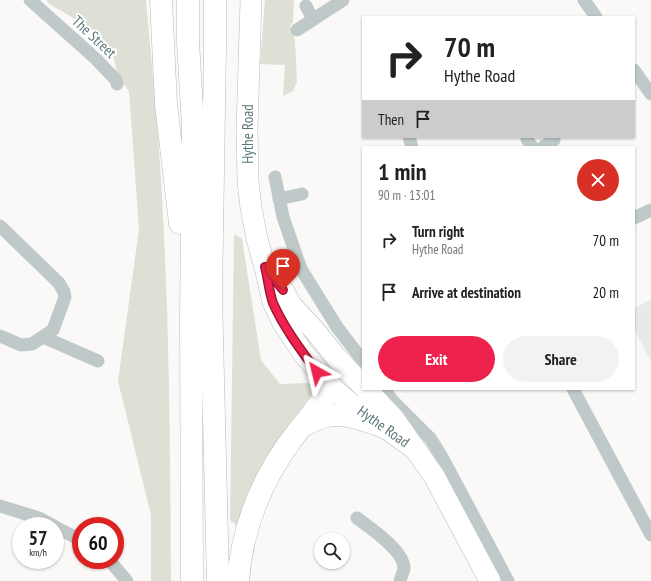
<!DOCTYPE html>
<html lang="en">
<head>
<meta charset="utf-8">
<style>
  :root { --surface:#fff; --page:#f2f2f2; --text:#222; --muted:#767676; --accent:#ef224d }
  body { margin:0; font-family:"PT Sans Narrow",sans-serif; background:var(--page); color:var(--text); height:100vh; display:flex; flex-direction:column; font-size:15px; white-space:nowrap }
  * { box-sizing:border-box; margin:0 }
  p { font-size:13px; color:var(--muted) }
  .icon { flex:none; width:22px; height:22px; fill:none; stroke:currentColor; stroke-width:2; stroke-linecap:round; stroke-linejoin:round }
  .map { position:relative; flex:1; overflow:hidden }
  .drawer { position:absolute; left:362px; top:146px; width:273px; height:244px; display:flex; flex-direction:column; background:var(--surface); border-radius:0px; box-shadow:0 1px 3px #0004 }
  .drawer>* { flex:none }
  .banner { position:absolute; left:362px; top:16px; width:273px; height:122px; border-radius:0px; box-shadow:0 1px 3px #0004; background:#fff; color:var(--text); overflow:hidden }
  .controls { position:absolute; left:314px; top:533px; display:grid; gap:8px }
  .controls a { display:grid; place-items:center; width:36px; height:36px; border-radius:50%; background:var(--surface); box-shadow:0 1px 3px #0004; font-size:20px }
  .speed { position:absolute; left:12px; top:517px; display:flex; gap:8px; font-size:20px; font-weight:700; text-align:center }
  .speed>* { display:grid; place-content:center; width:52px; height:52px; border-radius:50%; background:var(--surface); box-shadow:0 1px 3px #0004; line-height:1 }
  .speed small { font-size:10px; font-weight:400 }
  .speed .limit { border:6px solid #d22; background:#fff; color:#111 }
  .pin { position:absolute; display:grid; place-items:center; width:34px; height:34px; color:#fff; margin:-41px -17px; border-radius:50% 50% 50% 0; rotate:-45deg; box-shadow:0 0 4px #0007 }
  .pin .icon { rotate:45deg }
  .me { position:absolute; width:44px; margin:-22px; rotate:323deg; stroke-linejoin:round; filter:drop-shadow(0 0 3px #0008) }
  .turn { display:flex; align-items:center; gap:14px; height:84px; padding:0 16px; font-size:18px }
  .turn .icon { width:52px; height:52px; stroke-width:2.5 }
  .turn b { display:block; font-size:28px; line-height:34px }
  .then { display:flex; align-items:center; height:38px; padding:0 16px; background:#0003; gap:8px; font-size:15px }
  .round { display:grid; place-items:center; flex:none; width:42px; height:42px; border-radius:21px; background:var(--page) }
  .headline { display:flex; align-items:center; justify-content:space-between; height:68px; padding:0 16px }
  h1 { font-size:24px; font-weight:700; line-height:30px }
  .cta { display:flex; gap:8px; margin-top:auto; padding:8px 16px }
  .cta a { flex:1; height:46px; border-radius:24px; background:var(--accent); color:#fff; font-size:16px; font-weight:700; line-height:46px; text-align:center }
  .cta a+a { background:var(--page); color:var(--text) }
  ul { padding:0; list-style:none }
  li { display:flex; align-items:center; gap:12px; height:52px; padding:0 16px }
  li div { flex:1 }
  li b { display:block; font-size:15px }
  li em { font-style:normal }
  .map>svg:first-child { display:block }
  .built { fill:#e8eae8 }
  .green { fill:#dee0d6 }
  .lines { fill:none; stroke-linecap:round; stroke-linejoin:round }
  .primary-casing { stroke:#b3bebe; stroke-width:22 }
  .highway-casing { stroke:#b3bcbc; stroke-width:23 }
  .street { stroke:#c0c9c9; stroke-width:13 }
  .primary { stroke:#fff; stroke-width:21 }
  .highway { stroke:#fff; stroke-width:22 }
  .route-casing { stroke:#9b1632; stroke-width:10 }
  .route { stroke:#ef224d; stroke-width:7 }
  .labels { text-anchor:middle; stroke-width:4; stroke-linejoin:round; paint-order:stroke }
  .street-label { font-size:15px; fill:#5a7878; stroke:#fff }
</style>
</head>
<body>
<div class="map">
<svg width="651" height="581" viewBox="0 0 651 581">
  <rect width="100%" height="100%" fill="#faf9f7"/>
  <path class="built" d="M651,299V362L634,329V309Z"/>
  <path class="green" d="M46,0H146C153,78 161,157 164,236C170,351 170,466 171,581H151V515L118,381L139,229L129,91L118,77L113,54L91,28L49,4Z
    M265,0H294L293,22L290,26L295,40L297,81L293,91L283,96L285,65L260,64Z
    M234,234L242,239L261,360L280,384L308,383L316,389L285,429L257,483L239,528L230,520Z"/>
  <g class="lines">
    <defs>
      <g id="primary">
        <path id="s1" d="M251,0L247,129L248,181L251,208L257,239L265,267L273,302L283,323L303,353L332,388L350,403L415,449"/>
        <path d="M269,272L283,290L291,305L315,331L336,357L363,386"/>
        <path d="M366,389L394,419L434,476L490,581"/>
      </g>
      <path id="highway" d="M161,0L166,104L180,223
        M188,0V42L193,126L191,319L192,581
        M215,0V46L211,296L218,581
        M303,426C335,407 352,416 384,427
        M238,581C242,528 261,481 292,439C305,422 319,405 332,388"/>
    </defs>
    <use href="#primary" class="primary-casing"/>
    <use href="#highway" class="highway-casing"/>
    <path class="street" d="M30,0L96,59L116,80L117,84
      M584,0L596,17
      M306,6L313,19
      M297,30L343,0
      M634,70L651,94
      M409,137L412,147
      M527,139L532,147
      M543,147L554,140
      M275,177L283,217L301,269L337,327L363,361
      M279,199L302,194
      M634,218L651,210
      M0,226L59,283L64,292L65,297L53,330L32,344L21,345L0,336
      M43,337L98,361
      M384,389L392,400L430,438L442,457L508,581
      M573,389L651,535
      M0,506L39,518L54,526
      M357,518C370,528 405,551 404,569C403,573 401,577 400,581
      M55,527L81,540
      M109,560L127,581"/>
    <use href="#primary" class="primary"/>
    <use href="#highway" class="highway"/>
  </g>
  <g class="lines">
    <defs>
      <path id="route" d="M283,290L265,267C268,278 269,292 273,303C284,328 301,350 317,372"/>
    </defs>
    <use href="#route" class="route-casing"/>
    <use href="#route" class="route"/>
  </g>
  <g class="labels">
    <g class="street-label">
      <text transform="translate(94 37) rotate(43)" y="5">The Street</text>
      <text transform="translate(248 134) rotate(-90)" y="5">Hythe Road</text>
      <text dy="5" stroke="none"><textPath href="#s1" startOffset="474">Hythe Road</textPath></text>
    </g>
  </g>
</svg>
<div class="controls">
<a><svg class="icon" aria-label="search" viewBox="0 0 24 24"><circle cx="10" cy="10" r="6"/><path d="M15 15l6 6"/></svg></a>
</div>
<div class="speed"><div>57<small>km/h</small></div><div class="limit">60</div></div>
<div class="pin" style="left:283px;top:290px;background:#d93025"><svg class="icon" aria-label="arrive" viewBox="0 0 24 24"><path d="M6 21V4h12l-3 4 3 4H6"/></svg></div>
<svg class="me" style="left:317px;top:372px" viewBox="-20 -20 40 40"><path d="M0-17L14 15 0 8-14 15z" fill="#ef224d" stroke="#fff" stroke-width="4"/></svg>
<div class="banner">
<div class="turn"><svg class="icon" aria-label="right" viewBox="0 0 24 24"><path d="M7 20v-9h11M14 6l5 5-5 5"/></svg><div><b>70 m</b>Hythe Road</div></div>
<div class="then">Then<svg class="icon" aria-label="arrive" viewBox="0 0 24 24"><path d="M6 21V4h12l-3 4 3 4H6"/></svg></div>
</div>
<section class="drawer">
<div class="headline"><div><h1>1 min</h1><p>90 m · 13:01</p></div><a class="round" style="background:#d93025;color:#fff"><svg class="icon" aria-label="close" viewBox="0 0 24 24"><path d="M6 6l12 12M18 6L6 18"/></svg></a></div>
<ul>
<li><svg class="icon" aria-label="right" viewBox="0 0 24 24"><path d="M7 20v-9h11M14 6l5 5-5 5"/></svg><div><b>Turn right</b><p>Hythe Road</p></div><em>70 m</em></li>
<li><svg class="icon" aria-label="arrive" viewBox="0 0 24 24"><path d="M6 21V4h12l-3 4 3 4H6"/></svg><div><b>Arrive at destination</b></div><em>20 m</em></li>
</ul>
<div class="cta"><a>Exit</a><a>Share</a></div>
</section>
</div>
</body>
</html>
